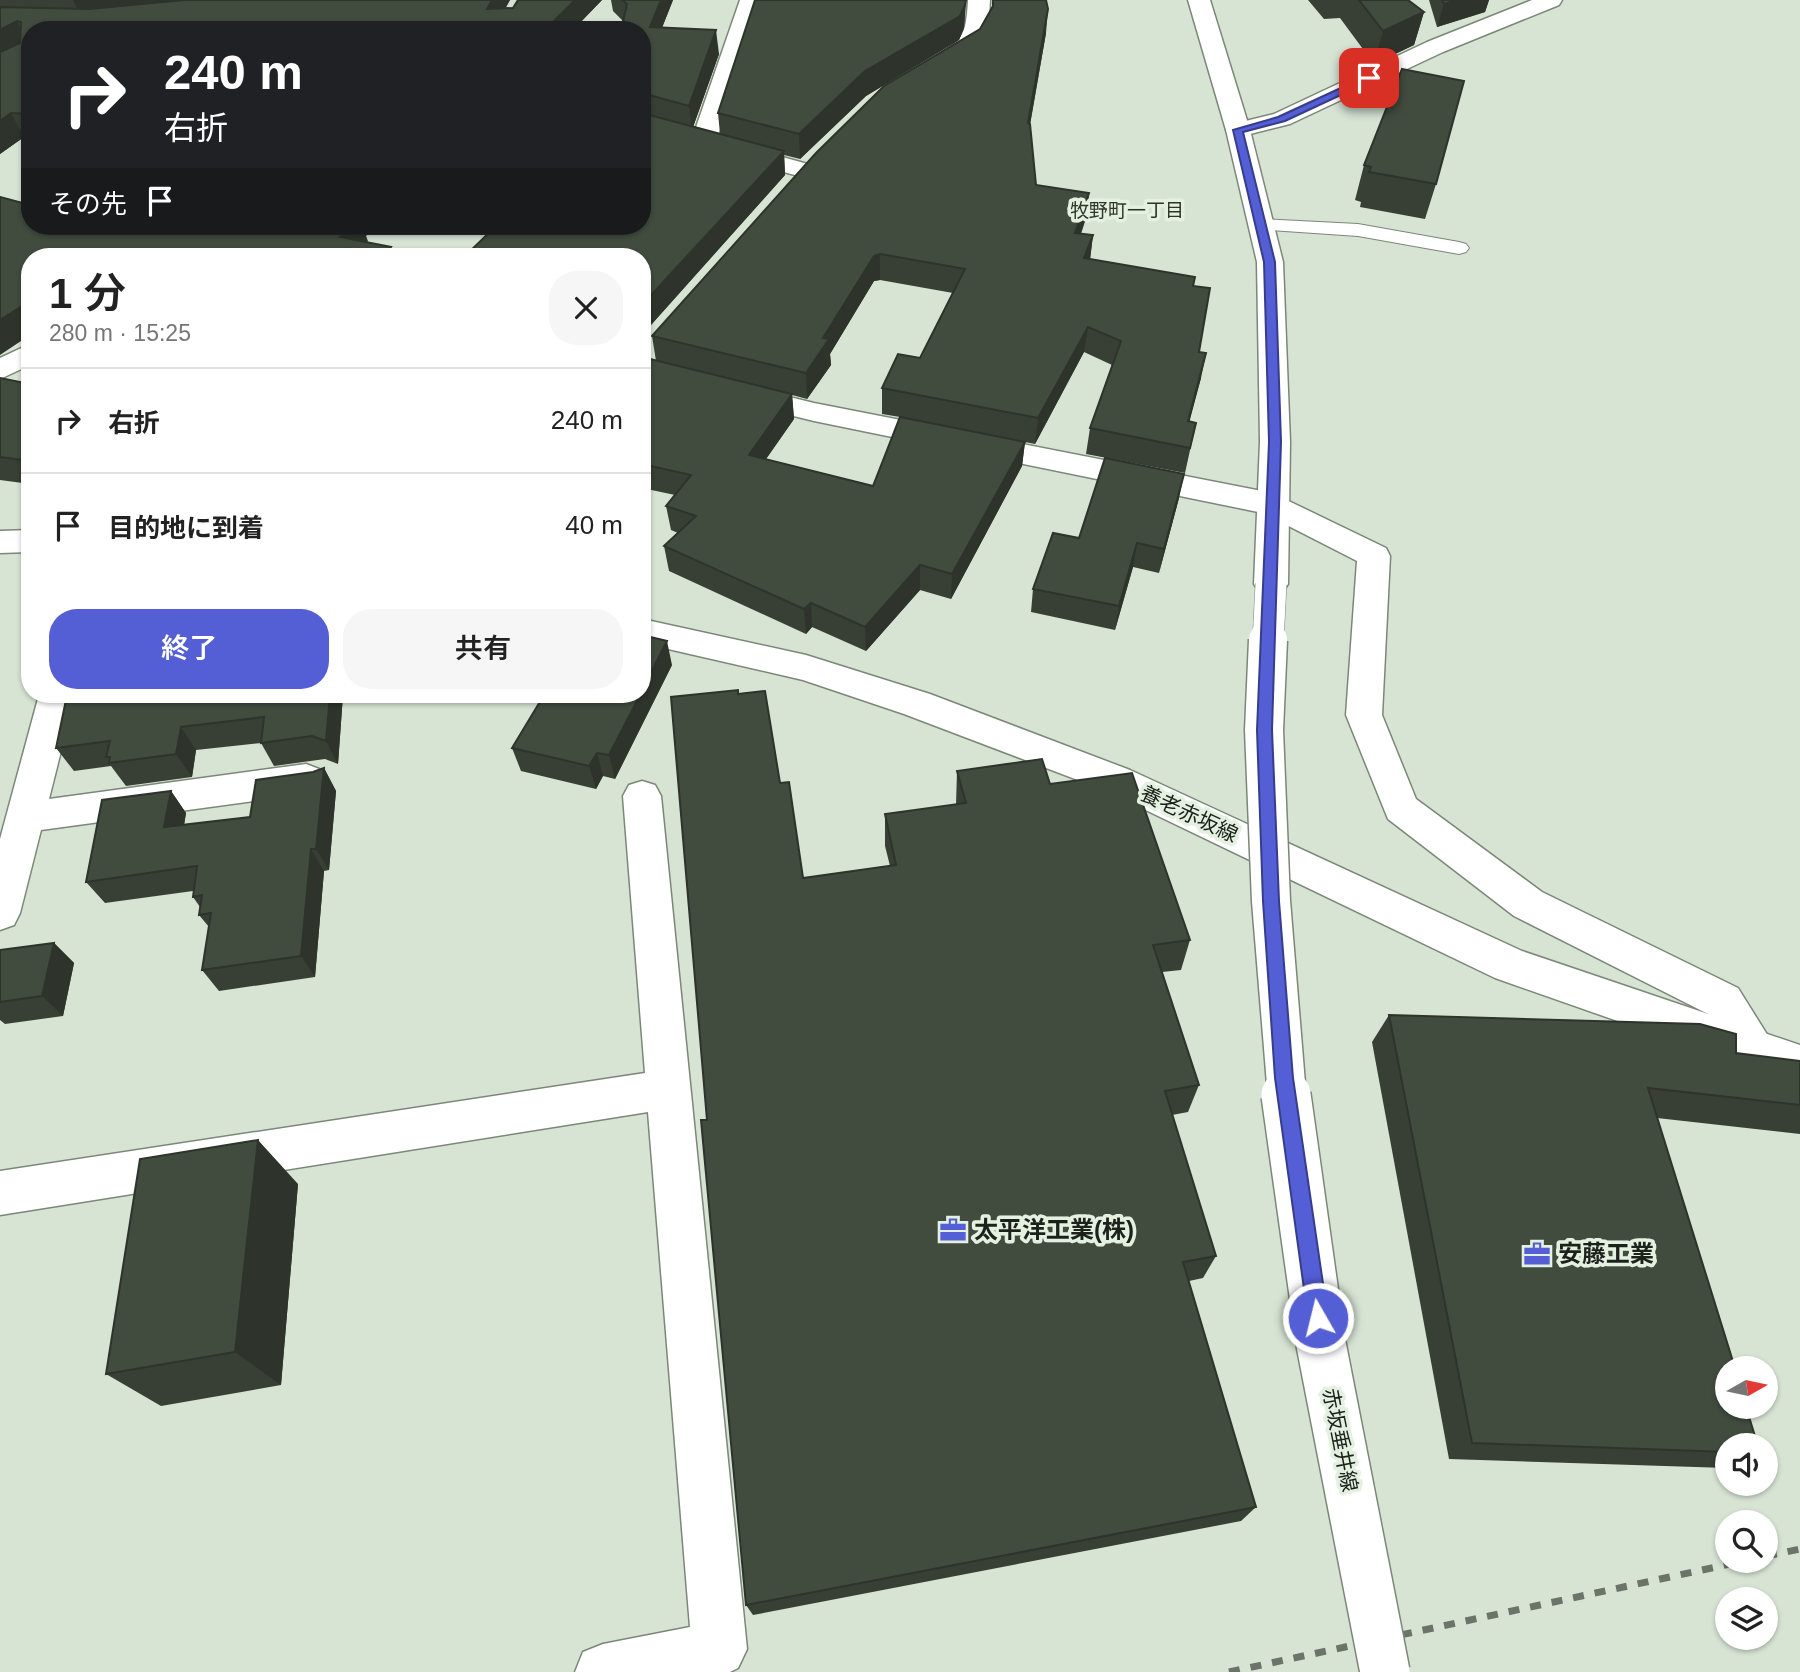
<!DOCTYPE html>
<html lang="ja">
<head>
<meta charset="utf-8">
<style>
  :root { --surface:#fff; --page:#f6f6f6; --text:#222; --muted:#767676; --line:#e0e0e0; --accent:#545ed5 }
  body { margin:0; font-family:Helvetica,"Noto Sans JP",sans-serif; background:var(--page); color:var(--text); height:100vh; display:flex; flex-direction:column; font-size:26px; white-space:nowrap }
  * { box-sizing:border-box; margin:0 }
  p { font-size:23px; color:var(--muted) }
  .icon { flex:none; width:38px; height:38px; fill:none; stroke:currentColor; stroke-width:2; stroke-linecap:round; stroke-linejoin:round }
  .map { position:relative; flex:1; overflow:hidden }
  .sheet { position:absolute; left:21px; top:248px; width:630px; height:455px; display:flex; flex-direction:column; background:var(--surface); border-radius:28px; box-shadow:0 2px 5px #0004 }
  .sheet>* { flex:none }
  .hud { position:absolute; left:21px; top:21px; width:630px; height:214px; border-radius:28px; box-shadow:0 2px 5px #0004; background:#202124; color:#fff; overflow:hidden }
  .needle { width:46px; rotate:81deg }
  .controls { position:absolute; left:1715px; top:1356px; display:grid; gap:14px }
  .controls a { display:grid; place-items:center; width:63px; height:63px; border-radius:50%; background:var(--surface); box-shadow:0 2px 5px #0004; font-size:35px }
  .pin { position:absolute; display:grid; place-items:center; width:60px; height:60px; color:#fff; margin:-30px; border-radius:14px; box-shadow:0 4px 10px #0006 }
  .me { position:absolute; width:77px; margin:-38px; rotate:352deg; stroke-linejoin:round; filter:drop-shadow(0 0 5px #0008) }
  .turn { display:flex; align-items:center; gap:24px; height:147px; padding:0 28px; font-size:32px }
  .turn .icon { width:91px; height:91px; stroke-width:2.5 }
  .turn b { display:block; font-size:49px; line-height:60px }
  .then { display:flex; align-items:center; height:66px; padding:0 28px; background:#0003; gap:14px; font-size:26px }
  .round { display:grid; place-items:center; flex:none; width:74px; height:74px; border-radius:28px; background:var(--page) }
  .summary { display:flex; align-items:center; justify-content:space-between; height:119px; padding:0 28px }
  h1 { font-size:42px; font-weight:600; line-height:52px }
  .cta { display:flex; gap:14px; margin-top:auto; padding:14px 28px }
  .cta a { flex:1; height:80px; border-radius:28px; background:var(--accent); color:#fff; font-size:28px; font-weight:600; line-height:80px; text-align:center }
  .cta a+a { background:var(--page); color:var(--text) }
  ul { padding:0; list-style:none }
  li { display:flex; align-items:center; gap:21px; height:105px; padding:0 28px; border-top:2px solid var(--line) }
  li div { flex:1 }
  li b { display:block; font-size:26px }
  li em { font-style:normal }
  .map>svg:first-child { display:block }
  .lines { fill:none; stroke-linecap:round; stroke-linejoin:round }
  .lane-casing { stroke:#7b8778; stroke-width:2 }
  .street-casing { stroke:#7b8778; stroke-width:3 }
  .secondary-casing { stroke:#7b8778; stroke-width:3 }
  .lane { fill:#fff; fill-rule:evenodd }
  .street { fill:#fff; fill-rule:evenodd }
  .secondary { fill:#fff; fill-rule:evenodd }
  .rail { stroke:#6c746a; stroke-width:7; stroke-dasharray:11 11; stroke-linecap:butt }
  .secondary-bridge-far2-casing { stroke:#7b8778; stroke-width:32; stroke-linecap:butt }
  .secondary-bridge-far1-casing { stroke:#7b8778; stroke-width:41; stroke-linecap:butt }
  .secondary-bridge-casing { stroke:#7b8778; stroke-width:52; stroke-linecap:butt }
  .secondary-bridge-far2 { stroke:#fff; stroke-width:31 }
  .secondary-bridge-far1 { stroke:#fff; stroke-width:38 }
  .secondary-bridge { stroke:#fff; stroke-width:49 }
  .wall { fill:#384035; fill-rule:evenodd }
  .shaded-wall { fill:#2e342b }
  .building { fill:#414b3e; stroke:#2e342b; stroke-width:2 }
  .route { fill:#545ed5; stroke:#373d8a; stroke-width:2 }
  .labels { text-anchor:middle; stroke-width:7; stroke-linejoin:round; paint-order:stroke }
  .far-neighbourhood-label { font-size:19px; fill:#2b3529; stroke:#e4f1e1 }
  .street-label { font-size:21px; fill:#1c211b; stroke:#e4f1e1 }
  .near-poi-label { font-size:24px; font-weight:bold; fill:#1c211b; stroke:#e4f1e1; text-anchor:start }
</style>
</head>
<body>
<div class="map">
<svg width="1800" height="1672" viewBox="0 0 1800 1672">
  <rect width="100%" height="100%" fill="#d7e4d4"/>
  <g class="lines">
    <defs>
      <path id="lane" d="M1261,219L1358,224L1459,242L1466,244L1469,248L1466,252L1459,254L1358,236L1254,229L1251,225L1254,221Z"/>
      <path id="street" d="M740,0H762L717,139L815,166L818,171L815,176L806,178L642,134V119L694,133Z
        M968,0H990C989,11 990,23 986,33C980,53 951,75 930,70L927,65L930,60C962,42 966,37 968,0Z
        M1532,0H1562L1559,5L1443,52L1290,124L1238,137L1229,135L1226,130L1229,125L1274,114L1427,42Z
        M30,344V365L0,379V358Z
        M642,361L814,403L1272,493L1386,548L1390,556L1382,715L1416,799L1542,892L1738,988L1778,1052L1772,1066L1757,1071L1742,1066L1708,1014L1514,916L1388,819L1346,715L1357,561L1263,513L814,421L642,379Z
        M39,695H75L49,799L306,764L319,769L325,779L319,789L306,794L41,830L20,913L14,925L0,930V839Z
        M642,781L655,785L661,796L747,1649L738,1668L730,1672H575L583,1652L603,1644L690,1627L648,1112L0,1215V1171L645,1073L623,796L629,785Z"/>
      <path id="secondary" d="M1188,0H1210L1250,130L1283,262L1290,442L1288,584L1283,592L1271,596L1259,592L1254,584L1260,442L1257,262L1226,130Z
        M30,530V552L0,553V531Z
        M642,619L806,655L930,694L1130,770L1522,951L1800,1045V1085L1495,978L1104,790L904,714L803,680L642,643Z"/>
    </defs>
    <use href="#lane" class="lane-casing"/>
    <use href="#street" class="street-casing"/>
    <use href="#secondary" class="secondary-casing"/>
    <use href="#lane" class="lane"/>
    <use href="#street" class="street"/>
    <use href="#secondary" class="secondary"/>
    <path class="rail" d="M1766,1556L1800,1549
      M1229,1672L1744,1561"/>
    <defs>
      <path id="secondary-bridge-far2" d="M1268,642L1271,584"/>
      <path id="secondary-bridge-far1" d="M1268,640L1264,730L1271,901L1287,1096"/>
      <path id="secondary-bridge" d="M1286,1095L1321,1344L1385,1672"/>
    </defs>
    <use href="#secondary-bridge-far2" class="secondary-bridge-far2-casing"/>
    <use href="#secondary-bridge-far1" class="secondary-bridge-far1-casing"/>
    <use href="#secondary-bridge" class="secondary-bridge-casing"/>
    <use href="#secondary-bridge-far2" class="secondary-bridge-far2"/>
    <use href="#secondary-bridge-far1" class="secondary-bridge-far1"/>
    <use href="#secondary-bridge" class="secondary-bridge"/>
  </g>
  <path class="wall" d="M0,0H510L505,8L602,0L573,30H30V138L24,137L0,154Z
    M611,0H673L662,28L719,54L693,127L720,134L718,113L755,0H966L964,28L959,40L866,96L800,159L784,155L785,175L642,335V30L623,21L613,11Z
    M992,0H1046V33L1030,124L1036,185L1089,193L1086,218L1081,234L1093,235L1090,259L1194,286L1201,378L1189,421L1196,423L1185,473L1086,454L1090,428L1112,365L1084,352L1035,444L1025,442L1022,466L951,599L920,590L866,651L812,627L806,634L669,571L664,546L678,533L671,530L666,506L675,495L642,488V357L656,361L652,336L980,29L992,8ZM880,280L953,293L920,358L882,388V414L900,417L873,486L766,459L794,419L792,395L807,399L831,365L830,354L874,281Z
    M1308,0H1408L1424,12L1414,45L1374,64L1340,18L1324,19Z
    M1429,0H1489L1485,12L1437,27Z
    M1364,165L1436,184L1425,219L1360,207L1361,202L1355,200Z
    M0,378L30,384V484L0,480Z
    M1179,498L1159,573L1133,567L1115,630L1031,612L1033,589L1079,538Z
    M672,665L615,779L603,776L596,789L521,771L512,748Z
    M738,694L780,783L803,878L890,866L885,846V814L956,805L957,771L1050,784L1190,940L1181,970L1162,972L1199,1085L1188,1112L1172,1115L1216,1256L1203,1278L1189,1281L1256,1507L1241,1521L753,1615L746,1605L707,1120Z
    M67,695H343L338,764L325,759L274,766L261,743L196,750L192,777L126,786L111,766L74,771L56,748Z
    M324,768L336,791L329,870L324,871L315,977L219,991L202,970L209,927L199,915L200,907L193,897V891L105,903L86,882L171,791L186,813L184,825L250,817L313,772Z
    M54,943L74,963L63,1016L5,1024L0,1020V950Z
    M1389,1015L1800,1061V1134L1657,1118L1727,1446V1468L1449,1459L1372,1042Z
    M298,1184L281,1385L161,1406L106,1374Z"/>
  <path class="shaded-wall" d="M73,0H246L80,15Z
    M492,0H510L494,30L487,9Z
    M575,0H602L573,30H545Z
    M661,0H673L653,50L650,27Z
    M966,0L964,28L959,40L866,96L800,159L799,134L865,71Z
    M1457,0H1489L1485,12L1437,27L1444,4Z
    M1048,9L1046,33L1026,148L1028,123Z
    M1424,12L1414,45L1374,64L1383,31Z
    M17,21L29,45L0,59V30Z
    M716,30L719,54L692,130L689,106Z
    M11,113L24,137L0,154V121Z
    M784,151L785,175L642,335V305Z
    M1089,193L1086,218L1072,258L1075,233Z
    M142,226H178L148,255L136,234V231Z
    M351,226H376L366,236L368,241L352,257L340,237Z
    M1093,235L1090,260L1084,258Z
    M391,247L394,257H383Z
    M880,254V280L874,281L830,354L831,365L807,399L806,373L823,338L874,256Z
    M30,301V335L0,355V320Z
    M1088,327L1084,352L1035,444L1038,418Z
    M1206,353L1201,378L1183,446L1188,421Z
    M792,394L794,419L752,479L749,455Z
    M1025,442L1022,466L951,599L952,574Z
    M1184,474L1179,498L1159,573L1164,549Z
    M1137,543L1133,567L1115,630L1119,606Z
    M920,565V590L866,651L865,627Z
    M811,603L812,627L806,634L804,609Z
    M667,641L672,665L615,779L609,755L640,695H642V690Z
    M330,695H343L338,764L326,741Z
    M181,727L196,750L192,777L176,754Z
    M597,753L603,776L596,789L589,766Z
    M324,768L336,791L329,870L316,849Z
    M171,791L186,813L180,849L164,827Z
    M311,849L324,871L315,977L301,956Z
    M54,943L74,963L63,1016L42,996Z
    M258,1140L298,1184L281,1385L235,1352Z"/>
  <path class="building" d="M185,0H492L487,9L513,8L518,0H575L545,30H30V114L11,113L0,121V52L20,43L21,22L17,21L0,30V7L89,9Z
    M622,0H661L650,27L716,30L689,106L642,93V30H621L627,4Z
    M755,0H966L965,5L960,16L865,71L799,134L718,113Z
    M993,0H1046L1048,9L1028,123L1030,124L1036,185L1089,193L1075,233L1093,235L1084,258L1195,277L1193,286L1210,288L1199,352L1206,353L1188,421L1196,423L1190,448L1090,428L1121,341L1088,327L1038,418L882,388L898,354L920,358L965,269L880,254L874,256L823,338L829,339L806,373L652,336L816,153L884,86L980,29L993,6Z
    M1359,0H1408L1424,12L1383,31Z
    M1442,0H1457L1444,4Z
    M1402,69L1464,81L1436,184L1369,172L1371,167L1364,165Z
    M642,113L784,151L642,305V257H464L496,226H642Z
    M0,197L30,205V226H142L136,231V234H169L178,226H351L340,237L391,247L383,257H30V301L0,320Z
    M642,357L792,394L749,455L873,486L900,417L1025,442L952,574L920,565L865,627L811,603L804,609L664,546L696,516L666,506L691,475L642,464Z
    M0,378L30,384V461L0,457Z
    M1105,458L1184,474L1164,549L1137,543L1119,606L1033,589L1053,533L1079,538Z
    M642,635L667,641L642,690Z
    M738,690V694L765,691L780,783L789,782L803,878L896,865L885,814L966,803L957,771L1042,759L1050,784L1132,773L1190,940L1153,945L1199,1085L1165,1091L1216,1256L1183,1262L1256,1507L746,1605L701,1120H707L671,697Z
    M67,695H330L326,741L312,736L261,743L264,717L181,727L176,754L109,763L110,757H106L110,741L56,748Z
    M544,695H640L609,755L597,753L589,766L512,748Z
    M324,768L316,849H311L301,956L202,970L211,913L199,915L202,895L193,897L197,866L86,882L102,800L171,791L164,827L250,817L256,780L313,772Z
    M54,943L42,996L0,1002V950Z
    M1389,1015L1700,1024L1736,1034V1053L1800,1061V1105L1648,1088L1735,1368H1727V1407H1746L1758,1446H1727V1452L1472,1443Z
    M258,1140L235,1352L106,1374L140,1159Z"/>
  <path class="route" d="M1369,75L1374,78L1373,80L1285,121L1243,132L1275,262L1281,442L1272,730L1279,901L1293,1078L1328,1318L1325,1325L1318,1328L1311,1325L1308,1318L1275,1078L1263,901L1257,730L1269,442L1264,262L1233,130L1278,117Z"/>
  <defs>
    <symbol id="office-bare" viewBox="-9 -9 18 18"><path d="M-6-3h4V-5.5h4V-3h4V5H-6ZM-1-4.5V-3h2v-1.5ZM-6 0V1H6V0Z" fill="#545ed5" stroke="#e4f1e1" stroke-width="2.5" paint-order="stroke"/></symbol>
  </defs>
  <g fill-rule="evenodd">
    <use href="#office-bare" x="934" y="1211" width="38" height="38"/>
    <use href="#office-bare" x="1518" y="1235" width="38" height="38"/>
  </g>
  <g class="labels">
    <g class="far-neighbourhood-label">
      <text x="1127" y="217">牧野町一丁目</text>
    </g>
    <g class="street-label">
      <text transform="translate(1189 814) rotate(25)" y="7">養老赤坂線</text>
      <text transform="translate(1340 1440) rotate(79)" y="7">赤坂垂井線</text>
    </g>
    <g class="near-poi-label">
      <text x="974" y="1238">太平洋工業(株)</text>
      <text x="1558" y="1262">安藤工業</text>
    </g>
  </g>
</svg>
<div class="controls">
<a><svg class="needle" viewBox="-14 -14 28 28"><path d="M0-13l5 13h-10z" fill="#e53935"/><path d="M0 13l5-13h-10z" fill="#767676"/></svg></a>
<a><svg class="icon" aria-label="sound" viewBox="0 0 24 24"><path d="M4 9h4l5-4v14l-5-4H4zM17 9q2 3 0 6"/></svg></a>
<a><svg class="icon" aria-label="search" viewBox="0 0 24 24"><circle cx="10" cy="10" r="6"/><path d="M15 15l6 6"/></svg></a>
<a><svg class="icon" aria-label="layers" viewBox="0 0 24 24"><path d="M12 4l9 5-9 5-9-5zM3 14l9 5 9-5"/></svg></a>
</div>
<div class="pin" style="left:1369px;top:78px;background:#d93025"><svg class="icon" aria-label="arrive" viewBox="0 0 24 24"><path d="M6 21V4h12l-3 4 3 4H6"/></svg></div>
<svg class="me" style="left:1318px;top:1318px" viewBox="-20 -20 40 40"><circle r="17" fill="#545ed5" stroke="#fff" stroke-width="3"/><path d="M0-11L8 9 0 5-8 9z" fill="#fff"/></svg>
<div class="hud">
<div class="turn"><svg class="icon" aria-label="right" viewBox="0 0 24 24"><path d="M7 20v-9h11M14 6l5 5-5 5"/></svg><div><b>240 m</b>右折</div></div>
<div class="then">その先<svg class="icon" aria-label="arrive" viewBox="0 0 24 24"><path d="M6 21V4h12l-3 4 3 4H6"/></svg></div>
</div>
<section class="sheet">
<div class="summary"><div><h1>1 分</h1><p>280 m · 15:25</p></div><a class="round"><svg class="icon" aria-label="close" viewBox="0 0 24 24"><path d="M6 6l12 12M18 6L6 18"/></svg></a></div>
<ul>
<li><svg class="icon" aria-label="right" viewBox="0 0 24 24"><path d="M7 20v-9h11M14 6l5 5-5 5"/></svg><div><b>右折</b></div><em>240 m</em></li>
<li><svg class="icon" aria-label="arrive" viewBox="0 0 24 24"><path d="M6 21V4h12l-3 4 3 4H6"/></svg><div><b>目的地に到着</b></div><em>40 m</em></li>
</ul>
<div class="cta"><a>終了</a><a>共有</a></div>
</section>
</div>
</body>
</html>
